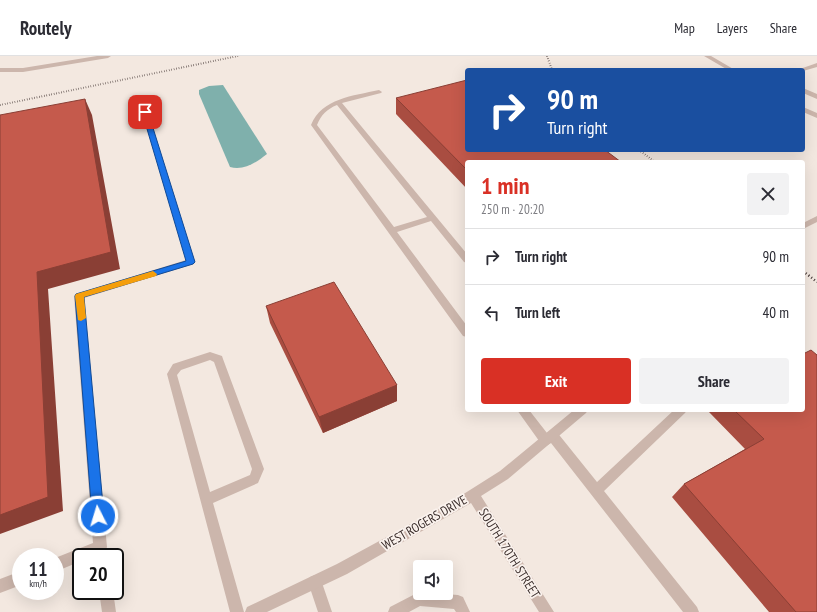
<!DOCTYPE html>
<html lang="en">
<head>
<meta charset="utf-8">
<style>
  :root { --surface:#fff; --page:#f2f2f3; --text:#2b2b33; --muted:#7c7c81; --line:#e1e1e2; --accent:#d93025 }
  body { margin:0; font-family:"PT Sans Narrow",sans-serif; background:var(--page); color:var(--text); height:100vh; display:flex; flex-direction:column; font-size:15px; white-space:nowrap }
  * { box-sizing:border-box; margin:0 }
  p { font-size:13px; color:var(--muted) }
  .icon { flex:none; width:22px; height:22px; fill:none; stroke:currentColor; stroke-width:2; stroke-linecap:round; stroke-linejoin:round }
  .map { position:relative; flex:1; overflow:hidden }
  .drawer { position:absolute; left:465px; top:104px; width:340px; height:252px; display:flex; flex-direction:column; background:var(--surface); border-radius:4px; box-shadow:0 4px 16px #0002 }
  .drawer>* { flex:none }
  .top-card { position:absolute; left:465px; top:12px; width:340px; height:84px; border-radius:4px; box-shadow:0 4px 16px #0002; background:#1a4fa0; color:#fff; overflow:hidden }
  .controls { position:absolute; left:413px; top:504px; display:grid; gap:8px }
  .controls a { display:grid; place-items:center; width:40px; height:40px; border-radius:4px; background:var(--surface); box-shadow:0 4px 16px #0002; font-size:20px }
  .speed { position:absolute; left:12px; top:492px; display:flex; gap:8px; font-size:20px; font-weight:700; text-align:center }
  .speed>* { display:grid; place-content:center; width:52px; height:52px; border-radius:50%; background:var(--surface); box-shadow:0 4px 16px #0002; line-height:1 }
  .speed small { font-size:10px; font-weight:400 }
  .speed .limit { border:2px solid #111; border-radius:6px; background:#fff; color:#111 }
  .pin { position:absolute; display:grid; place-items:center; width:34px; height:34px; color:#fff; margin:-17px; border-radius:8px; box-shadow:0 2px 6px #0006 }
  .me { position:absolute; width:44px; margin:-22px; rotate:355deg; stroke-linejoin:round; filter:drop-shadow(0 0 3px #0008) }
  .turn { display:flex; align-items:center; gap:14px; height:84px; padding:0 16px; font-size:18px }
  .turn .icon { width:52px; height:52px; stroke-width:2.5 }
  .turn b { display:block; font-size:28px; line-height:34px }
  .round { display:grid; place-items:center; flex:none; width:42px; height:42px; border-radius:4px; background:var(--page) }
  .summary { display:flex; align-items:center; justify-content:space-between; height:68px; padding:0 16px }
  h1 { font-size:24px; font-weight:700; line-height:30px; color:var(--accent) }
  .action { display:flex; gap:8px; margin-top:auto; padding:8px 16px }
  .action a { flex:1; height:46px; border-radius:4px; background:var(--accent); color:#fff; font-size:16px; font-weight:700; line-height:46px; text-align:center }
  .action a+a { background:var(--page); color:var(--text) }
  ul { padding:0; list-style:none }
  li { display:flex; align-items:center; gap:12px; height:56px; padding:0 16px; border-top:1px solid var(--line) }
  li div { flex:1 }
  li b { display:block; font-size:15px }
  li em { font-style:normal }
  header { display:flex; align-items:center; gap:24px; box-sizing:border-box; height:56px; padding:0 20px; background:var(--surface); border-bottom:1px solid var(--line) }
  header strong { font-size:19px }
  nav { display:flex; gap:22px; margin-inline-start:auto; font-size:14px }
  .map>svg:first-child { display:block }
  .water { fill:#7fb0ac }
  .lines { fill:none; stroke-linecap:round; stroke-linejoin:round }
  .service { fill:#ccb6ac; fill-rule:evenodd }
  .minor { fill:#ccb6ac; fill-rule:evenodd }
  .rail-far1 { stroke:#3a2d2b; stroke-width:2; stroke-dasharray:0.5 2; stroke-linecap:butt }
  .rail { stroke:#3a2d2b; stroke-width:2.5; stroke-dasharray:1 2.5; stroke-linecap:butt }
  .wall { fill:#a94d41 }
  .shaded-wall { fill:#8a3f35 }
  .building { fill:#c55a4c; stroke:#8a3f35 }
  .route { fill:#1a73e8; stroke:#114b97 }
  .slow { fill:#f59e0b }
  .labels { text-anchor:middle; stroke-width:3.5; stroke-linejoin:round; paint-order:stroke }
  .near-street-label { font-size:13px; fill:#3a2d2b; stroke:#faf2ed }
</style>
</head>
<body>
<header>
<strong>Routely</strong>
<nav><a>Map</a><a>Layers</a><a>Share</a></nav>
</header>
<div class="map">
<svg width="817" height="556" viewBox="0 0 817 556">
  <rect width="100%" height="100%" fill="#f3e8e0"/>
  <path class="water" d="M223,29L267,98C257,106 244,115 230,111L199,38V34L209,30Z"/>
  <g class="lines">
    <path class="service" d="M97,0H111L108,2L23,16H0V12H23Z
      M704,0H711L735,14H728Z
      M817,7V11L803,15L797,14Z
      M803,32L817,38V43L803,37Z
      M379,34L382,36L381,37L342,47L467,198V207L464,206L431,165L397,176L467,270V281L463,280L311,69C322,42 353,40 379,34ZM337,49L427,161L394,171L317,69C321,59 327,53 337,49Z
      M803,51L817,57V62L803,56Z
      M145,54L148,56L195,206L194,208L84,242L107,491L105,496L91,501H81V505L55,516V502L93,487L74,240L76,238L186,204L142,56Z
      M210,296L222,300L223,303L264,413L258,427L213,447L244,556H230L167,318L173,308ZM210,304L214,306L252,413L250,419L210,436L177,319L181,314Z
      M517,354H529L547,377L552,374L556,375L597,426L674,354H687L685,357L604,435L697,551L699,556H683L551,387L546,390L542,389Z
      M21,515V529L0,537V523Z
      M315,519L320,521L332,556H318L308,526L310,521Z
      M99,535H113L116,556H102Z
      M419,536L458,539L463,541L470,556H456L454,553L420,550L409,556H388L390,551Z"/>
    <path class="minor" d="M817,160V166L803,173V167Z
      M574,354H588L586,357L508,423L481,440L554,556H539L471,447L347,518L267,556H245L247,551L337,508L451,446L500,415Z"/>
    <path class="rail-far1" d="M547,0L552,14
      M0,49L238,0
      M639,94L655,106"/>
    <path class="rail" d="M803,215L817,226"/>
  </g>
  <path class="wall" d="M396,42L467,106V133L396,58Z
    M266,250L397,329V345L323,377L270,267Z
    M710,354H803L817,556H769L672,441L684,428L745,393L709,356Z"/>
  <path class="shaded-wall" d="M85,43L92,59L120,213L48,233L63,455L0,478V459L37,216Z
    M397,329V345L323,377L319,361Z"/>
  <path class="building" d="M467,24V94H605L621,106H467V114L396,42Z
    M85,43L111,196L37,216L48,441L0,459V59Z
    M334,226L397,329L319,361L266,250Z
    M811,294L817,299V556H796L684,428L764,383L734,354H803V298Z"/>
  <path class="route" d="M143,55L148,56L195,206L193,208L84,241L104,460L102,464L98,465L94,464L92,460L75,240L76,238L186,205L142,56Z"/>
  <path class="slow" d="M153,215L157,218L156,220L84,241L86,262L81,265L78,264L75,240L76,238Z"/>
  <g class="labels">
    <g class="near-street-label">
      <text transform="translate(424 466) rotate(-30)" y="5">WEST ROGERS DRIVE</text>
      <text transform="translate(510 497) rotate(58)" y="5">SOUTH 170TH STREET</text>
    </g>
  </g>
</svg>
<div class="controls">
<a><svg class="icon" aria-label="sound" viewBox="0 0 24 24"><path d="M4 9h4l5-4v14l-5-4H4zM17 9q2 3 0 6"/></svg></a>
</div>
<div class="speed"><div>11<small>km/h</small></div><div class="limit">20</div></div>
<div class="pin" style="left:145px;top:56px;background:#d93025"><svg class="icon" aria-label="arrive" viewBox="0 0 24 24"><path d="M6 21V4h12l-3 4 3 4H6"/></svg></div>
<svg class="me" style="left:98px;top:460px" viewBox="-20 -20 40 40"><circle r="17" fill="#1a73e8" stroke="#fff" stroke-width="3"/><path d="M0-11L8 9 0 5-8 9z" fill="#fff"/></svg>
<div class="top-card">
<div class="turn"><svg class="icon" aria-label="right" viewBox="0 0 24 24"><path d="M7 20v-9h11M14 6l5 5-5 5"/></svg><div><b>90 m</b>Turn right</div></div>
</div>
<section class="drawer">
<div class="summary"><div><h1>1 min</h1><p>250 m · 20:20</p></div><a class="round"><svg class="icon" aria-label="close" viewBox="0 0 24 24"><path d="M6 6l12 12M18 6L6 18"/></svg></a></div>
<ul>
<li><svg class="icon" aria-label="right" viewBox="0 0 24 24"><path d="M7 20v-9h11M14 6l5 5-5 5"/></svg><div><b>Turn right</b></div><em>90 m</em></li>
<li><svg class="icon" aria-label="left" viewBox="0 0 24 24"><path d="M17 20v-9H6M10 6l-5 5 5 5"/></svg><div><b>Turn left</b></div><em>40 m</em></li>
</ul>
<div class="action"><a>Exit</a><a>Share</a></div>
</section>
</div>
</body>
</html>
